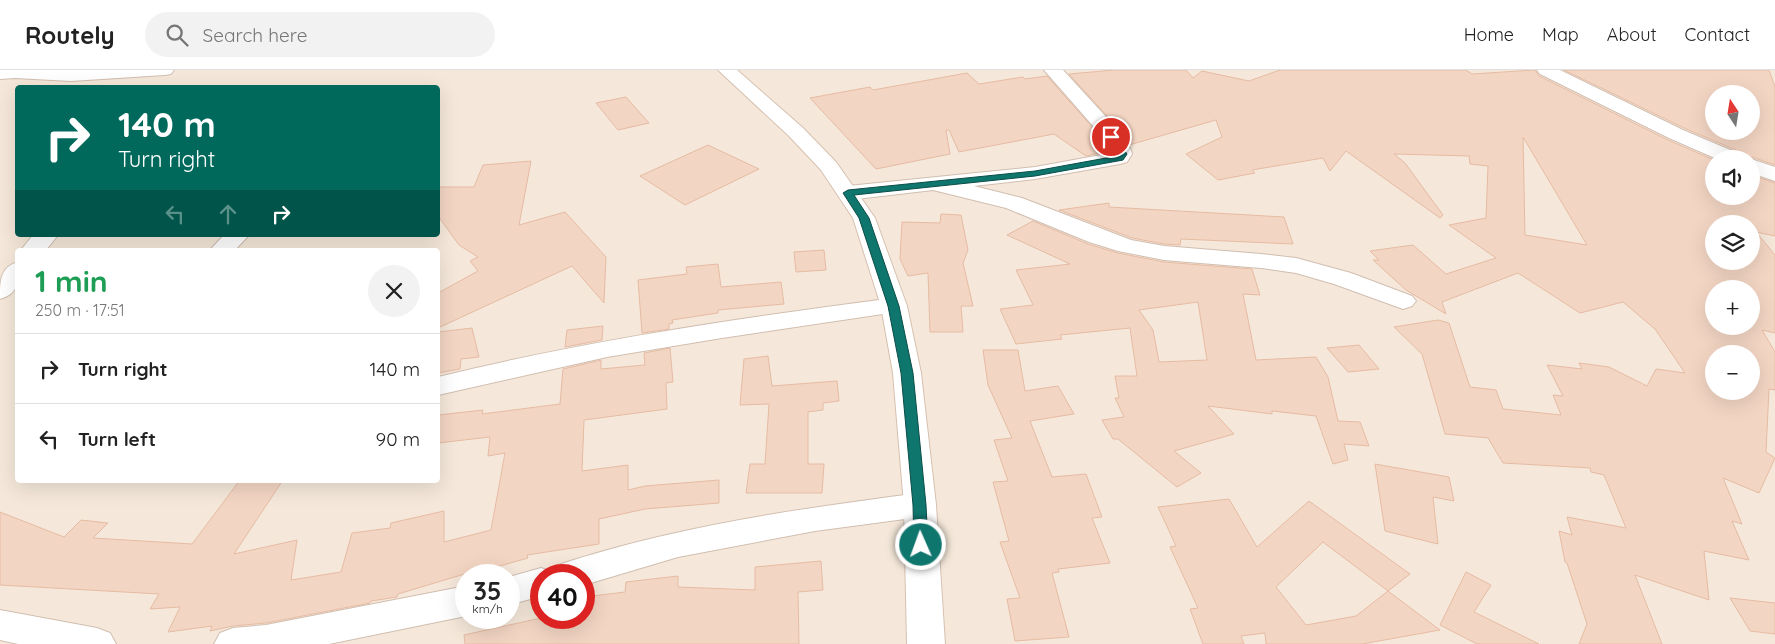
<!DOCTYPE html>
<html lang="en">
<head>
<meta charset="utf-8">
<style>
  :root { --surface:#fff; --page:#f2f2f2; --text:#222; --muted:#767676; --line:#e0e0e0 }
  body { margin:0; font-family:Quicksand,sans-serif; background:var(--page); color:var(--text); height:100vh; display:flex; flex-direction:column; font-size:19px; white-space:nowrap }
  * { box-sizing:border-box; margin:0 }
  p { font-size:16px; color:var(--muted) }
  .icon { flex:none; width:28px; height:28px; fill:none; stroke:currentColor; stroke-width:2; stroke-linecap:round; stroke-linejoin:round }
  .map { position:relative; flex:1; overflow:hidden }
  .panel { position:absolute; left:15px; top:178px; width:425px; height:235px; display:flex; flex-direction:column; background:var(--surface); border-radius:5px; box-shadow:0 5px 20px #0002 }
  .panel>* { flex:none }
  .guide { position:absolute; left:15px; top:15px; width:425px; height:152px; border-radius:5px; box-shadow:0 5px 20px #0002; background:#00695c; color:#fff; overflow:hidden }
  .needle { width:32px; rotate:348deg }
  .fabs { position:absolute; left:1705px; top:15px; display:grid; gap:10px }
  .fabs a { display:grid; place-items:center; width:55px; height:55px; border-radius:50%; background:var(--surface); box-shadow:0 5px 20px #0002; font-size:25px }
  .speed { position:absolute; left:455px; top:494px; display:flex; gap:10px; font-size:25px; font-weight:700; text-align:center }
  .speed>* { display:grid; place-content:center; width:65px; height:65px; border-radius:50%; background:var(--surface); box-shadow:0 5px 20px #0002; line-height:1 }
  .speed small { font-size:12px; font-weight:400 }
  .speed .limit { border:8px solid #d22; background:#fff; color:#111 }
  .pin { position:absolute; display:grid; place-items:center; width:42px; height:42px; color:#fff; margin:-21px; border:2px solid #fff; border-radius:50%; box-shadow:0 1px 5px #0007 }
  .me { position:absolute; width:55px; margin:-28px; rotate:358deg; stroke-linejoin:round; filter:drop-shadow(0 0 4px #0008) }
  .turn { display:flex; align-items:center; gap:18px; height:105px; padding:0 20px; font-size:22px }
  .turn .icon { width:65px; height:65px; stroke-width:2.5 }
  .turn b { display:block; font-size:35px; line-height:42px }
  .lanes { display:flex; align-items:center; height:48px; padding:0 20px; background:#0003; justify-content:center; gap:25px; direction:ltr }
  .lanes .off { opacity:.35 }
  .round { display:grid; place-items:center; flex:none; width:52px; height:52px; border-radius:26px; background:var(--page) }
  .headline { display:flex; align-items:center; justify-content:space-between; height:85px; padding:0 20px }
  h1 { font-size:30px; font-weight:700; line-height:38px; color:#1e9e55 }
  ul { padding:0; list-style:none }
  li { display:flex; align-items:center; gap:15px; height:70px; padding:0 20px; border-top:1px solid var(--line) }
  li div { flex:1 }
  li b { display:block; font-size:19px }
  li em { font-style:normal }
  header { display:flex; align-items:center; gap:30px; box-sizing:border-box; height:70px; padding:0 25px; background:var(--surface); border-bottom:1px solid var(--line) }
  header strong { font-size:24px }
  nav { display:flex; gap:28px; margin-inline-start:auto; font-size:18px }
  .search { width:350px; height:45px; background:var(--page); display:flex; align-items:center; gap:12px; box-sizing:border-box; padding:0 18px; border-radius:28px; color:var(--muted); font-size:19px }
  .map>svg:first-child { display:block }
  .residential { fill:#f5e8da; fill-rule:evenodd }
  .building { fill:#f3d5c3; stroke:#e6bba3; fill-rule:evenodd }
  .lines { fill:none; stroke-linecap:round; stroke-linejoin:round }
  .street-casing { stroke:#d1beb0; stroke-width:2 }
  .secondary-casing { stroke:#d6c0b0; stroke-width:2 }
  .street { fill:#fff; fill-rule:evenodd }
  .secondary { fill:#fff; fill-rule:evenodd }
  .route { fill:#0f766e; stroke:#0a4d48 }
</style>
</head>
<body>
<header>
<strong>Routely</strong>
<div class="search"><svg class="icon" aria-label="search" viewBox="0 0 24 24"><circle cx="10" cy="10" r="6"/><path d="M15 15l6 6"/></svg>Search here</div>
<nav><a>Home</a><a>Map</a><a>About</a><a>Contact</a></nav>
</header>
<div class="map">
<svg width="1775" height="574" viewBox="0 0 1775 574">
  <rect width="100%" height="100%" fill="#fdf6ec"/>
  <path class="residential" d="M0,0H1775V574H0ZM18,18H438V165H18ZM1714,24H1751V61H1714ZM1714,89H1751V126H1714ZM1714,154H1751V191H1714ZM18,180H438V410H18ZM1714,219H1751V256H1714ZM1714,284H1751V321H1714ZM466,505H509V548H466ZM541,505H584V548H541Z"/>
  <path class="building" d="M1114,0H1186L1193,8L1202,1L1249,11L1280,0H1466L1472,4L1535,0L1539,6L1668,70L1714,90V126H1751V105L1775,113V166L1756,162L1775,185V263L1762,260L1775,282V320L1769,319L1766,382L1775,388L1759,423L1723,408L1742,454L1732,451L1749,490L1704,481L1709,530L1635,505L1662,574H1579L1587,554L1567,493L1565,492L1559,461L1572,465L1567,447L1626,458L1604,405L1591,402L1590,398L1503,393L1488,368L1445,364L1422,284L1394,257L1438,250L1449,253L1470,317L1496,320L1503,339L1561,345L1553,325L1563,326L1547,295L1582,299L1579,293L1609,297L1647,316L1656,299L1685,303L1655,259L1623,232L1580,243L1518,203L1442,232L1446,244L1406,220L1373,190H1379L1370,181L1413,175L1446,204L1496,188L1449,155L1486,148L1488,96L1470,94L1469,86L1394,84L1405,93L1443,145L1440,148L1346,81L1330,101L1323,88L1252,100L1255,103L1218,110L1186,84L1222,67L1216,50L1129,75L1109,48L1069,4ZM1523,67L1587,175L1525,165ZM1714,154H1751V191H1714ZM1714,219H1751V256H1714ZM1714,284H1751V321H1714Z
    M1564,0H1769L1775,17V95L1752,87L1747,89L1743,83L1684,58ZM1714,24H1751V61H1714Z
    M967,3L979,14L1023,7L1025,9L1047,6L1093,58L1108,81L1086,86L1054,64L959,82L949,60H946L950,84L876,99L810,28L870,17L873,20Z
    M626,27L649,53L618,60L596,33Z
    M708,75L759,99L685,135L640,106Z
    M531,91L519,155L565,142L606,187L604,233L572,196L438,258V223L478,201L470,191L478,187L459,175L438,146V117H474L483,95Z
    M1109,133V137L1284,147L1293,174L1181,169L1180,175L1164,174L1132,168L1059,140Z
    M941,144L961,145L968,180L963,193L973,236H961L963,262H930L928,203L908,206L900,189L902,152L940,153Z
    M1033,151L1088,174L1118,183L1164,192L1252,199L1260,225L1243,224L1256,290L1316,287L1328,307L1338,351L1360,352L1369,376L1344,374L1348,390L1333,394L1316,346L1272,341V344L1208,336L1234,364L1174,381L1201,403L1177,417L1118,369H1113L1102,350L1124,347L1115,328H1119L1115,306H1137L1130,258L1060,265L1062,269L1016,274L1000,239L1033,235L1016,200L1070,194L1007,165ZM1198,232L1207,290L1159,292L1153,260L1139,240Z
    M824,180L826,200L796,202L794,182Z
    M718,194L721,217L781,212L784,234L718,240V243L672,250L673,253L669,254V259L642,263L638,210L687,204L686,197Z
    M603,256L602,270L565,277L567,260Z
    M472,258L479,287L461,289L460,299L438,303V262Z
    M1359,275L1379,299L1348,302L1327,278Z
    M670,278L673,312L666,313L667,339L584,350L582,401L628,395V420L645,416L719,410V433L645,439L599,449V474L527,485L528,488L479,502L478,500L398,524L397,527L371,531L370,533L266,553L233,556L210,561L212,556L168,562L180,537L150,539L159,524L0,515V442L64,467L81,450L108,453L93,468L192,474L240,410H283L234,484L297,470L291,510L341,502L352,463L390,458L391,453L444,441V472L491,460L505,383L488,386L490,367L438,373V345L483,340L482,344L560,334L563,299L601,290V299L645,295L644,283Z
    M983,280H1018L1025,321L1058,316L1074,344L1030,351L1052,407L1086,404L1102,447L1092,448L1110,493L1058,499L1059,502L1052,503L1069,567L1015,571L1007,529L1020,528L1000,472L1009,471L993,412L1008,411L994,370L1012,368L988,315Z
    M768,286L772,316L837,311L839,331L823,333V340L808,342V394H824L822,423H746L750,394H765L769,334L740,335L744,289Z
    M1375,394L1449,407L1454,431L1433,427L1438,474L1385,461Z
    M1229,429L1257,477L1309,431L1410,504L1388,521L1440,560L1362,574H1266L1265,563L1241,566L1244,574H1203L1190,539L1198,538L1170,477L1176,476L1158,437ZM1323,472L1388,521L1356,546L1306,555L1276,517Z
    M821,491L823,520L798,522L799,574H465L464,565L541,548H584V527L625,522L626,512L678,506V517L755,520V497Z
    M1466,502L1491,515L1474,542L1539,574H1477L1440,555Z
    M1730,528L1775,533V564L1750,561Z"/>
  <g class="lines">
    <defs>
      <path id="street" d="M0,0H174L171,4L165,5L71,11L15,8L0,9Z
        M1044,0H1063L1108,49L1131,80L1132,84L1127,92L1120,94L1035,109L974,116L1022,128L1131,170L1164,176L1261,184L1296,188L1351,203L1412,226L1416,231L1412,236L1403,239L1334,214L1296,203L1261,198L1164,190L1118,181L1089,172L1006,138L933,120L848,130L840,128L837,123L840,118L848,116L1035,97L1112,83L1094,57Z
        M1537,0H1560L1683,60L1742,85L1745,89H1717L1669,68L1540,4Z
        M1751,89L1775,97V111L1751,103Z
        M33,165H58L46,180H21Z
        M224,165H249L235,180H210Z
        M18,192C18,209 21,223 0,229C0,211 0,197 18,192Z
        M894,228L903,231L907,236L903,241L722,268L607,287L438,325V307C588,270 741,248 894,228Z
        M920,423L932,426L936,435L932,444L920,447L815,461L678,487L584,515V505H541V526L509,535V507L541,498L554,503L558,495C675,456 798,439 920,423Z
        M466,516V546L329,574H214L220,563L233,558L266,555Z
        M0,540L97,558L110,563L116,574H18L0,570Z"/>
      <path id="secondary" d="M718,0H737L803,58L836,92L875,148L907,236L921,303L936,435L945,574H907L904,435L893,303L881,236L853,148L821,100L789,66Z"/>
    </defs>
    <use href="#street" class="street-casing"/>
    <use href="#secondary" class="secondary-casing"/>
    <use href="#street" class="street"/>
    <use href="#secondary" class="secondary"/>
  </g>
  <path class="route" d="M1111,64L1114,65L1127,84L1123,90L1035,106L854,125L869,148L899,236L913,303L926,435L928,475L926,479L921,480L916,479L914,475L913,435L901,303L888,236L859,148L843,123L848,120L1035,101L1117,86L1118,84L1107,67Z"/>
</svg>
<div class="fabs">
<a><svg class="needle" viewBox="-14 -14 28 28"><path d="M0-13l5 13h-10z" fill="#e53935"/><path d="M0 13l5-13h-10z" fill="#767676"/></svg></a>
<a><svg class="icon" aria-label="sound" viewBox="0 0 24 24"><path d="M4 9h4l5-4v14l-5-4H4zM17 9q2 3 0 6"/></svg></a>
<a><svg class="icon" aria-label="layers" viewBox="0 0 24 24"><path d="M12 4l9 5-9 5-9-5zM3 14l9 5 9-5"/></svg></a>
<a>+</a>
<a>−</a>
</div>
<div class="speed"><div>35<small>km/h</small></div><div class="limit">40</div></div>
<div class="pin" style="left:1111px;top:67px;background:#d93025"><svg class="icon" aria-label="arrive" viewBox="0 0 24 24"><path d="M6 21V4h12l-3 4 3 4H6"/></svg></div>
<svg class="me" style="left:921px;top:475px" viewBox="-20 -20 40 40"><circle r="17" fill="#0f766e" stroke="#fff" stroke-width="3"/><path d="M0-11L8 9 0 5-8 9z" fill="#fff"/></svg>
<div class="guide">
<div class="turn"><svg class="icon" aria-label="right" viewBox="0 0 24 24"><path d="M7 20v-9h11M14 6l5 5-5 5"/></svg><div><b>140 m</b>Turn right</div></div>
<div class="lanes"><svg class="icon off" aria-label="left" viewBox="0 0 24 24"><path d="M17 20v-9H6M10 6l-5 5 5 5"/></svg><svg class="icon off" aria-label="ahead" viewBox="0 0 24 24"><path d="M12 20V5M6 11l6-6 6 6"/></svg><svg class="icon" aria-label="right" viewBox="0 0 24 24"><path d="M7 20v-9h11M14 6l5 5-5 5"/></svg></div>
</div>
<section class="panel">
<div class="headline"><div><h1>1 min</h1><p>250 m · 17:51</p></div><a class="round"><svg class="icon" aria-label="close" viewBox="0 0 24 24"><path d="M6 6l12 12M18 6L6 18"/></svg></a></div>
<ul>
<li><svg class="icon" aria-label="right" viewBox="0 0 24 24"><path d="M7 20v-9h11M14 6l5 5-5 5"/></svg><div><b>Turn right</b></div><em>140 m</em></li>
<li><svg class="icon" aria-label="left" viewBox="0 0 24 24"><path d="M17 20v-9H6M10 6l-5 5 5 5"/></svg><div><b>Turn left</b></div><em>90 m</em></li>
</ul>
</section>
</div>
</body>
</html>
